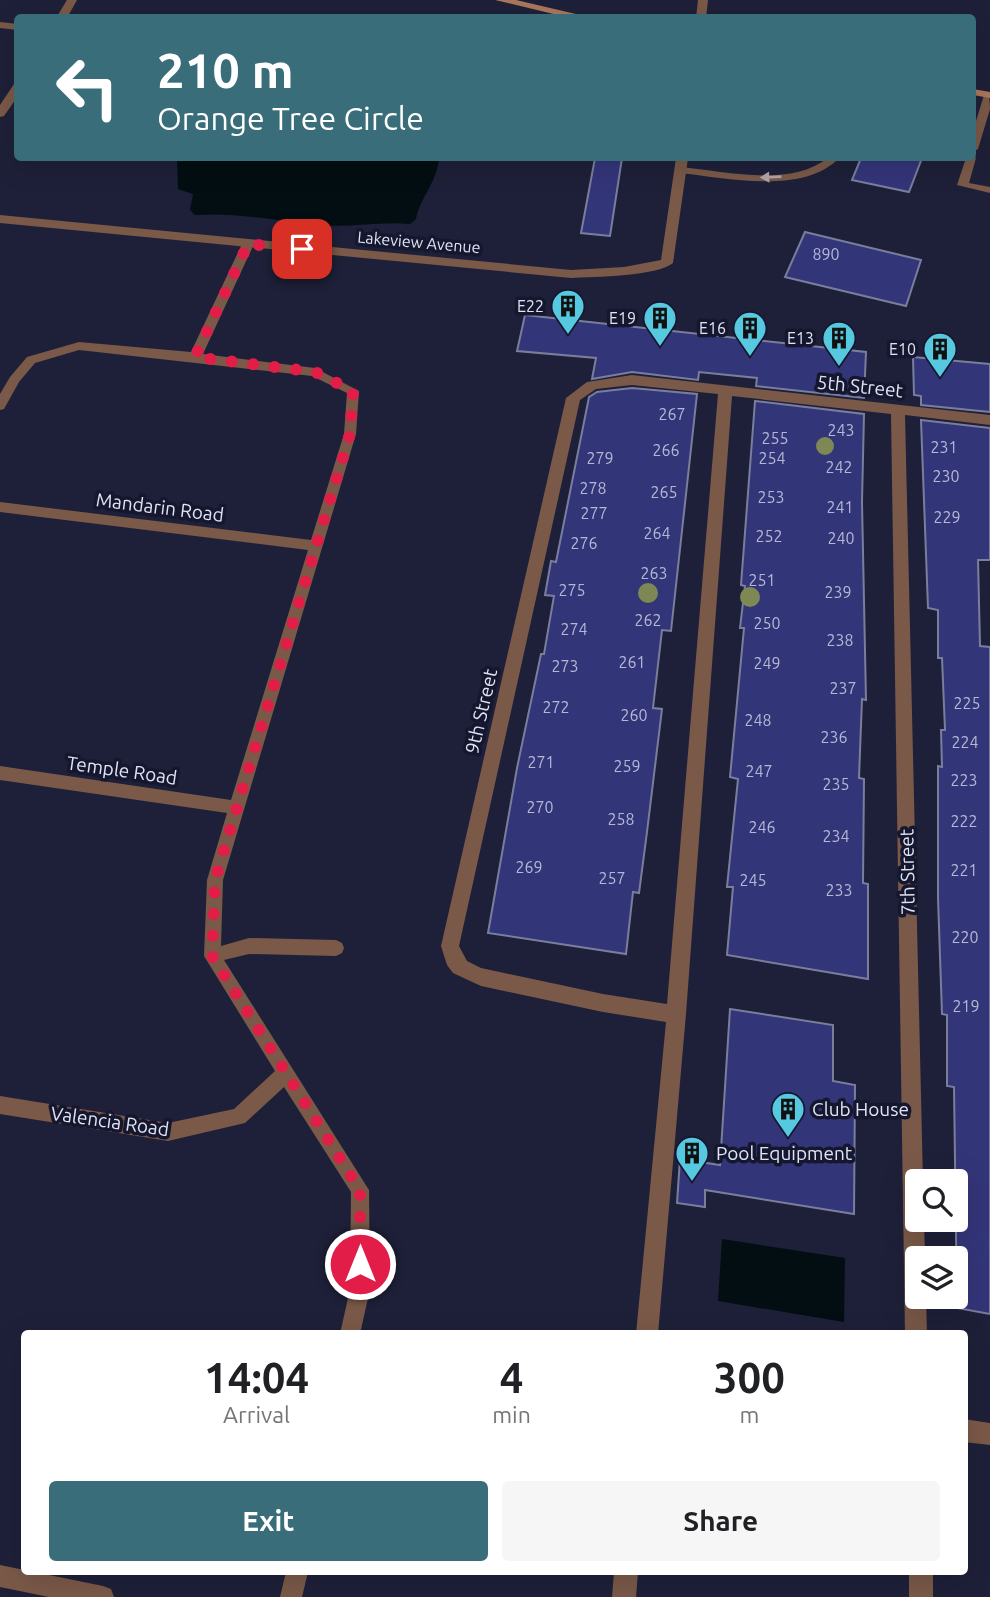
<!DOCTYPE html>
<html lang="en">
<head>
<meta charset="utf-8">
<style>
  :root { --surface:#fff; --page:#f6f6f6; --text:#202124; --muted:#757577; --accent:#386d79 }
  body { margin:0; font-family:Ubuntu,sans-serif; background:var(--page); color:var(--text); height:100vh; display:flex; flex-direction:column; font-size:26px; white-space:nowrap }
  * { box-sizing:border-box; margin:0 }
  p { font-size:23px; color:var(--muted) }
  .icon { flex:none; width:38px; height:38px; fill:none; stroke:currentColor; stroke-width:2; stroke-linecap:round; stroke-linejoin:round }
  .map { position:relative; flex:1; overflow:hidden }
  .drawer { position:absolute; left:21px; top:1330px; width:947px; height:245px; display:flex; flex-direction:column; background:var(--surface); border-radius:7px; box-shadow:0 7px 28px #0002 }
  .drawer>* { flex:none }
  .banner { position:absolute; left:14px; top:14px; width:962px; height:147px; border-radius:7px; box-shadow:0 7px 28px #0002; background:#386d79; color:#fff; overflow:hidden }
  .fabs { position:absolute; left:905px; top:1169px; display:grid; gap:14px }
  .fabs a { display:grid; place-items:center; width:63px; height:63px; border-radius:7px; background:var(--surface); box-shadow:0 7px 28px #0002; font-size:35px }
  .pin { position:absolute; display:grid; place-items:center; width:60px; height:60px; color:#fff; margin:-30px; border-radius:14px; box-shadow:0 4px 10px #0006 }
  .me { position:absolute; width:77px; margin:-38px; rotate:0deg; stroke-linejoin:round; filter:drop-shadow(0 0 5px #0008) }
  .turn { display:flex; align-items:center; gap:24px; height:147px; padding:0 28px; font-size:32px }
  .turn .icon { width:91px; height:91px; stroke-width:2.5 }
  .turn b { display:block; font-size:49px; line-height:60px }
  .eta { display:flex; justify-content:space-evenly; align-items:center; height:119px; text-align:center }
  .eta b { font-size:42px; font-weight:600; line-height:49px }
  .action { display:flex; gap:14px; margin-top:auto; padding:14px 28px }
  .action a { flex:1; height:80px; border-radius:7px; background:var(--accent); color:#fff; font-size:28px; font-weight:600; line-height:80px; text-align:center }
  .action a+a { background:var(--page); color:var(--text) }
  .map>svg:first-child { display:block }
  .water { fill:#020e11 }
  .building { fill:#333579; stroke:#7a7e9d; stroke-width:2 }
  .lines { fill:none; stroke-linecap:round; stroke-linejoin:round }
  .lane { fill:#7a5948; fill-rule:evenodd }
  .street { fill:#7a5948; fill-rule:evenodd }
  .secondary { fill:#ab775c; fill-rule:evenodd }
  .tree { fill:#7d8854 }
  .oneway { fill:#b2a5a7 }
  .route { stroke:#e11d48; stroke-width:12; stroke-dasharray:0 21.6 }
  .labels { text-anchor:middle; stroke-width:7; stroke-linejoin:round; paint-order:stroke }
  .far-street-label { font-size:16px; fill:#e0e3f4; stroke:#15172f }
  .number-label { font-size:16px; fill:#b5b8d5 }
  .far-poi-label { font-size:16px; fill:#e0e3f4; stroke:#15172f; text-anchor:end }
  .street-label { font-size:19px; fill:#e0e3f4; stroke:#15172f }
  .poi-label { font-size:19px; fill:#e0e3f4; stroke:#15172f; text-anchor:start }
</style>
</head>
<body>
<div class="map">
<svg width="990" height="1597" viewBox="0 0 990 1597">
  <rect width="100%" height="100%" fill="#1e2039"/>
  <path class="water" d="M177,158H439C437,183 420,197 416,219L410,224C379,221 350,228 319,225C278,221 236,212 195,215L190,210L193,194L178,189Z
    M722,1239L845,1258L844,1322L718,1301Z"/>
  <path class="building" d="M595,158H622L610,236L581,233Z
    M861,158H922L909,192L852,180Z
    M805,232L921,260L906,306L785,277Z
    M525,315L866,352L864,398L756,386L757,378L699,372L698,380L632,372L592,379L596,358L517,351Z
    M913,357L990,364V412L921,405V396L914,395Z
    M632,388L697,394L671,631L662,630L653,708L662,709L647,832L639,893L633,892L626,954L488,933L517,768L541,654H544L554,596L545,595L551,561L556,562L589,397L597,392Z
    M755,401L864,414L862,502L866,700L862,699L859,778L864,779L863,883L868,884V979L727,955L733,887H727L738,779L730,777L744,628H740L745,586L741,585Z
    M921,420L990,428V560H978L980,646L990,647V1314L957,1308L954,1087L947,1086V1015L942,1014L938,898V766L942,767L941,730H945L942,658H938V610L928,608Z
    M730,1009L833,1025V1081L855,1085L854,1214L705,1190V1207L677,1203L680,1159L720,1165Z"/>
  <g class="lines">
    <path class="lane" d="M989,92L990,109L978,149L973,152V131L984,95Z
      M973,155L976,158L969,183L990,187V193L957,185L966,158H973Z
      M828,158H839C804,195 726,178 680,173L675,170L680,167C725,171 789,188 828,158Z
      M248,240L254,244L203,354L315,368L359,391L356,434L223,880L221,946L249,938L336,940L342,943L344,948L342,953L336,956L249,954L224,960L369,1190L370,1289L360,1334H340L350,1289L351,1192L284,1087L245,1123L168,1141L0,1114V1096L168,1123L234,1109L275,1071L204,956L207,880L227,813L0,780V766L231,800L308,550L0,512V502L311,540L344,434L347,393L312,376L79,350L35,363L19,382L4,409L0,410V394L10,377L27,357L79,342L191,352L242,244Z
      M0,1565L103,1586L111,1589L114,1597H49L0,1587Z
      M286,1572H308L302,1597H280Z"/>
    <path class="street" d="M67,0H77L67,18H56Z
      M698,0H708L706,18H696Z
      M0,22L18,24V30L0,28Z
      M18,83V96L4,116L0,117V105L14,84Z
      M676,158H688L673,263C658,276 594,277 571,278L0,223V215L571,270L624,267L661,260Z
      M632,375L990,415V425L905,415L923,1181H917V1220H924L925,1258H917V1297H926L927,1334H905L891,414L732,396L686,1014L658,1334H636L666,1022L603,1012L481,986L453,973L447,965L441,946L566,398L587,382ZM632,385L718,394L667,1004L603,994L481,968L467,961L459,946L580,400L596,389Z
      M964,1419L990,1423V1445L964,1442Z
      M614,1572H638L636,1597H612Z
      M909,1572H933V1597H909Z"/>
    <path class="secondary" d="M495,0H516L593,18H570Z
      M973,89L990,92V98L973,95Z"/>
  </g>
  <g class="tree">
    <circle cx="825" cy="446" r="9"/>
    <circle cx="648" cy="593" r="10"/>
    <circle cx="750" cy="597" r="10"/>
  </g>
  <defs><path id="oneway-solid" d="M-6-.8H1V-3.2L6.5 0L1 3.2V.8H-6Z" transform="scale(1.75)"/></defs>
  <use class="oneway" href="#oneway-solid" transform="translate(771 177) rotate(178)"/>
  <g class="lines">
    <path class="route" d="M302,249L248,244L195,357L315,372L353,391L350,434L215,880L212,956L360,1190V1264"/>
  </g>
  <defs>
    <symbol id="building-pin" viewBox="-11 -11 22 30"><path d="M0 17L-7.5 6A9.5 9.5 0 1 1 7.5 6Z" fill="#56c9e0" stroke="#15172f"/><path d="M-4-6H4V6H1V3H-1V6H-4ZM-2.5-4.3h1.7v1.8h-1.7ZM.8-4.3h1.7v1.8H.8ZM-2.5-1h1.7V.8h-1.7ZM.8-1h1.7V.8H.8Z" fill="#111"/></symbol>
  </defs>
  <g fill-rule="evenodd">
    <use href="#building-pin" x="549" y="287" width="38" height="52"/>
    <use href="#building-pin" x="641" y="299" width="38" height="52"/>
    <use href="#building-pin" x="731" y="309" width="38" height="52"/>
    <use href="#building-pin" x="820" y="319" width="38" height="52"/>
    <use href="#building-pin" x="921" y="330" width="38" height="52"/>
    <use href="#building-pin" x="769" y="1090" width="38" height="52"/>
    <use href="#building-pin" x="673" y="1134" width="38" height="52"/>
  </g>
  <g class="labels">
    <g class="far-street-label">
      <text transform="translate(419 242) rotate(5)" y="6">Lakeview Avenue</text>
    </g>
    <g class="number-label">
      <text x="826" y="260">890</text>
      <text x="672" y="420">267</text>
      <text x="841" y="436">243</text>
      <text x="775" y="444">255</text>
      <text x="944" y="453">231</text>
      <text x="666" y="456">266</text>
      <text x="600" y="464">279</text>
      <text x="772" y="464">254</text>
      <text x="839" y="473">242</text>
      <text x="946" y="482">230</text>
      <text x="593" y="494">278</text>
      <text x="664" y="498">265</text>
      <text x="771" y="503">253</text>
      <text x="840" y="513">241</text>
      <text x="594" y="519">277</text>
      <text x="947" y="523">229</text>
      <text x="657" y="539">264</text>
      <text x="769" y="542">252</text>
      <text x="841" y="544">240</text>
      <text x="584" y="549">276</text>
      <text x="654" y="579">263</text>
      <text x="762" y="586">251</text>
      <text x="572" y="596">275</text>
      <text x="838" y="598">239</text>
      <text x="648" y="626">262</text>
      <text x="767" y="629">250</text>
      <text x="574" y="635">274</text>
      <text x="840" y="646">238</text>
      <text x="632" y="668">261</text>
      <text x="767" y="669">249</text>
      <text x="565" y="672">273</text>
      <text x="843" y="694">237</text>
      <text x="967" y="709">225</text>
      <text x="556" y="713">272</text>
      <text x="634" y="721">260</text>
      <text x="758" y="726">248</text>
      <text x="834" y="743">236</text>
      <text x="965" y="748">224</text>
      <text x="541" y="768">271</text>
      <text x="627" y="772">259</text>
      <text x="759" y="777">247</text>
      <text x="964" y="786">223</text>
      <text x="836" y="790">235</text>
      <text x="540" y="813">270</text>
      <text x="621" y="825">258</text>
      <text x="964" y="827">222</text>
      <text x="762" y="833">246</text>
      <text x="836" y="842">234</text>
      <text x="529" y="873">269</text>
      <text x="964" y="876">221</text>
      <text x="612" y="884">257</text>
      <text x="753" y="886">245</text>
      <text x="839" y="896">233</text>
      <text x="965" y="943">220</text>
      <text x="966" y="1012">219</text>
    </g>
    <g class="far-poi-label">
      <text x="544" y="312">E22</text>
      <text x="636" y="324">E19</text>
      <text x="726" y="334">E16</text>
      <text x="814" y="344">E13</text>
      <text x="916" y="355">E10</text>
    </g>
    <g class="street-label">
      <text transform="translate(860 386) rotate(6)" y="7">5th Street</text>
      <text transform="translate(160 507) rotate(7)" y="7">Mandarin Road</text>
      <text transform="translate(481 711) rotate(-77)" y="7">9th Street</text>
      <text transform="translate(122 770) rotate(8)" y="7">Temple Road</text>
      <text transform="translate(907 872) rotate(-91)" y="7">7th Street</text>
      <text transform="translate(110 1121) rotate(8)" y="7">Valencia Road</text>
    </g>
    <g class="poi-label">
      <text x="812" y="1116">Club House</text>
      <text x="716" y="1160">Pool Equipment</text>
    </g>
  </g>
</svg>
<div class="fabs">
<a><svg class="icon" aria-label="search" viewBox="0 0 24 24"><circle cx="10" cy="10" r="6"/><path d="M15 15l6 6"/></svg></a>
<a><svg class="icon" aria-label="layers" viewBox="0 0 24 24"><path d="M12 4l9 5-9 5-9-5zM3 14l9 5 9-5"/></svg></a>
</div>
<div class="pin" style="left:302px;top:249px;background:#d93025"><svg class="icon" aria-label="arrive" viewBox="0 0 24 24"><path d="M6 21V4h12l-3 4 3 4H6"/></svg></div>
<svg class="me" style="left:360px;top:1264px" viewBox="-20 -20 40 40"><circle r="17" fill="#e11d48" stroke="#fff" stroke-width="3"/><path d="M0-11L8 9 0 5-8 9z" fill="#fff"/></svg>
<div class="banner">
<div class="turn"><svg class="icon" aria-label="left" viewBox="0 0 24 24"><path d="M17 20v-9H6M10 6l-5 5 5 5"/></svg><div><b>210 m</b>Orange Tree Circle</div></div>
</div>
<section class="drawer">
<div class="eta">
<div><b>14:04</b><p>Arrival</p></div>
<div><b>4</b><p>min</p></div>
<div><b>300</b><p>m</p></div>
</div>
<div class="action"><a>Exit</a><a>Share</a></div>
</section>
</div>
</body>
</html>
